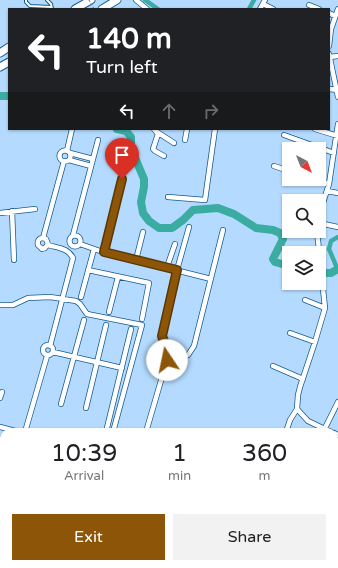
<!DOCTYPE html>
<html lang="en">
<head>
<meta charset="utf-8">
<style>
  :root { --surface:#fff; --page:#f2f2f2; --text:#202124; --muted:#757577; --accent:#8c5508 }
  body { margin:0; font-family:"Varela Round",sans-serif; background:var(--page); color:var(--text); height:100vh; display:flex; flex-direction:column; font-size:15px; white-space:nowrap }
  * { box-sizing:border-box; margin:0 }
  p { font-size:13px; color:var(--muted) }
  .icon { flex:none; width:22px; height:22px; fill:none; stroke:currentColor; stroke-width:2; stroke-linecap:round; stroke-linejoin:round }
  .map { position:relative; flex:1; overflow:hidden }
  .drawer { position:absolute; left:0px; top:428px; width:338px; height:140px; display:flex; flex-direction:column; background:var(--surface); border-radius:12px 12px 0 0; box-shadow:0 1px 3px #0004 }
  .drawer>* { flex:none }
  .top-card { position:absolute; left:8px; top:8px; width:322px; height:122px; border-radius:0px; box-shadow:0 1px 3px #0004; background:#202124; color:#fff; overflow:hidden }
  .needle { width:26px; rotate:138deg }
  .buttons { position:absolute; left:282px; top:142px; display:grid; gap:8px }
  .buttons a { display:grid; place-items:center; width:44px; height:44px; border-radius:0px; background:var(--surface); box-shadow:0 1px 3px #0004; font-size:20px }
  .pin { position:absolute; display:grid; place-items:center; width:34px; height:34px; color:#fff; margin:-41px -17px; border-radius:50% 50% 50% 0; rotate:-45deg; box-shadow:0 0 4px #0007 }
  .pin .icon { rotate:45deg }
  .me { position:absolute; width:44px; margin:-22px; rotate:349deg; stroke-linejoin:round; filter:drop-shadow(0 0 3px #0008) }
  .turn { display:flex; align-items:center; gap:14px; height:84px; padding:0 12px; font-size:18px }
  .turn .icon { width:52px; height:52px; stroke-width:2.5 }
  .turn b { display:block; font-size:28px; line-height:34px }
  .lanes { display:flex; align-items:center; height:38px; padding:0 12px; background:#0003; justify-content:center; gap:20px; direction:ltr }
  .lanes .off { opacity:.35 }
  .eta { display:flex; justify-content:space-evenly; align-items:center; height:68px; text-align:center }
  .eta b { font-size:24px; font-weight:600; line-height:28px }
  .action { display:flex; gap:8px; margin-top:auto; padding:8px 12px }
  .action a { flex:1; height:46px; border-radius:0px; background:var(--accent); color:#fff; font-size:16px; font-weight:600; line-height:46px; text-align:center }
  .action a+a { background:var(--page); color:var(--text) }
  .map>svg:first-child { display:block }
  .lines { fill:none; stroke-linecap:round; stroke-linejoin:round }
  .canal { stroke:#3baca2; stroke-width:4.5 }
  .river { stroke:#3baca2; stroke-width:8 }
  .service-casing { stroke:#155a8f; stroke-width:4 }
  .minor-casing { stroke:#155a8f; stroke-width:6 }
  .primary-casing { stroke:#155a8f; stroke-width:9 }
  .service { stroke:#fff; stroke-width:2 }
  .minor { stroke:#fff; stroke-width:4.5 }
  .primary { stroke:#fff; stroke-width:7 }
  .path-bridge { stroke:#57728f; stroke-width:1; stroke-dasharray:2 2; stroke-linecap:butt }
  .route-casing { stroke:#5b3705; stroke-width:10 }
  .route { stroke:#8c5508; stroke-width:7 }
</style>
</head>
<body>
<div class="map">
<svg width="338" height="568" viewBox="0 0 338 568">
  <rect width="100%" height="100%" fill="#b4dbff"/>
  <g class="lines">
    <path class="canal" d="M145,0L158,9
      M249,9L254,0
      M337,268L329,249L331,241L338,237"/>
    <path class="river" d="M0,96H9
      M117,129L126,131L131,137V153L136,160L144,179V187L141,202L143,213L149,221L159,228H172L183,220L193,210L218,208L234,214L256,228L273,230L280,233L283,239L273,259L275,262L289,266
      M319,273H331L338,269"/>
    <defs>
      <path id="service" d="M26,0V2L30,6L51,7
        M47,0L51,4L52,9
        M286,568L289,564
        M335,568L336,565"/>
      <path id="minor" d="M136,0L147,9
        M263,4L273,9
        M309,5L319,9
        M260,9L265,0
        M329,13L335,16
        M329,46L331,29L338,9
        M329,54L338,97
        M330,57L338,56
        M329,89L338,90
        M154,129L158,134L153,149L155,151L164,156
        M315,129L338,136
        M157,132L174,143
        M284,135L334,153
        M185,140L187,129
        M59.5 156a5.5 5.5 0 1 1 11 0a5.5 5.5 0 1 1-11 0Z
        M67,151L72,129
        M70,153L93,159
        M69,160L91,166
        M274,166L289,171
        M314,179L329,184
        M327,191L338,193
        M168,197L205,200L215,129
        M12,211L14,260
        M0,213L35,209
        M319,215L329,184L338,124
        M319,223L338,227
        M317,231L325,308L315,342L300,387L298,395L297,409L308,421L331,432
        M73,235L98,140
        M69.5 241a5.5 5.5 0 1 1 11 0a5.5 5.5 0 1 1-11 0Z
        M43,238L46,239L48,244L45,248L42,249L38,245C37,241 39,238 43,238L64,161
        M80,244L100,251L211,279
        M48,245C58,248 68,248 73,258L50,346
        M104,251L125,164
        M136,260L143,232
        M167,267L175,244
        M88,270L149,283L142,319
        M81,297L94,249
        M305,300L325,308
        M0,305H13L28,298L50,297L76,301L80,304L87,314L142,325L113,432
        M109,312L118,277
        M290,333L315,342
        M43 350a5 5 0 1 1 10 0a5 5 0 1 1-10 0Z
        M53,352L122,368
        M167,360L188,355L194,346L223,230
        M273,366L303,379
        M0,398L2,392
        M61,404L84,320
        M86,408L106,325
        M0,427L19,432
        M324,430L338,402
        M25,432L47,356
        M106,432L131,329
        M146,432L167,360L168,353L162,336L177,270L189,227
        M286,432L290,420L297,409
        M334,433L338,435
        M334,500L338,489
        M0,537L4,538
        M151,564L170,568
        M226,564V568
        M8,568V564
        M206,568L207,564"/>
      <path id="primary" d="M75,9L91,0
        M102,9L117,0
        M0,53L9,47
        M0,67L9,62"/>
    </defs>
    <use href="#service" class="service-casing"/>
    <use href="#minor" class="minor-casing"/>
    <use href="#primary" class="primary-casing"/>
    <use href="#service" class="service"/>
    <use href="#minor" class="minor"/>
    <use href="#primary" class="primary"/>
    <path class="path-bridge" d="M89,0L94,9"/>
  </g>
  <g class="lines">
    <defs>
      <path id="route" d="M122,179L104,252L177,270L162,336L168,353L167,360"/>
    </defs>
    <use href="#route" class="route-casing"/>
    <use href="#route" class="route"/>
  </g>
</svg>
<div class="buttons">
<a><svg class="needle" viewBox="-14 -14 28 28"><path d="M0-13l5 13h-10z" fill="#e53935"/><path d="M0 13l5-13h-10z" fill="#757577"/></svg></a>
<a><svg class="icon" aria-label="search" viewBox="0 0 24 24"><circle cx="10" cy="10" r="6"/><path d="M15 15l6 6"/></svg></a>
<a><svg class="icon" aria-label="layers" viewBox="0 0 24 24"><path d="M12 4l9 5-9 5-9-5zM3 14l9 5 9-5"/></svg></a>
</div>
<div class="pin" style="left:122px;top:179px;background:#d93025"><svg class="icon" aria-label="arrive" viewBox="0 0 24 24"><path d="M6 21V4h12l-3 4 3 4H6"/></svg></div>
<svg class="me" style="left:167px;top:360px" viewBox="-20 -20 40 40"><circle r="19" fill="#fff"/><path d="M0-13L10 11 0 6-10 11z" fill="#8c5508"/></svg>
<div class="top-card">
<div class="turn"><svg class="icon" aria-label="left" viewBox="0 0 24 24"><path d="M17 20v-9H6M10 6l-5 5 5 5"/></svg><div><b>140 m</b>Turn left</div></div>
<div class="lanes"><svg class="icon" aria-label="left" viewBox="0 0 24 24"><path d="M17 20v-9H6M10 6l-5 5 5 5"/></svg><svg class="icon off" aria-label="ahead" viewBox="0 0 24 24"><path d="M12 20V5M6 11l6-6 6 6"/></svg><svg class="icon off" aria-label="right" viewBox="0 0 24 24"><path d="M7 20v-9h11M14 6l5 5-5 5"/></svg></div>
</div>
<section class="drawer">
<div class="eta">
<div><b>10:39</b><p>Arrival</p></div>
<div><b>1</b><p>min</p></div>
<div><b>360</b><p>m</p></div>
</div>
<div class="action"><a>Exit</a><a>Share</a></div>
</section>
</div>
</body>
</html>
